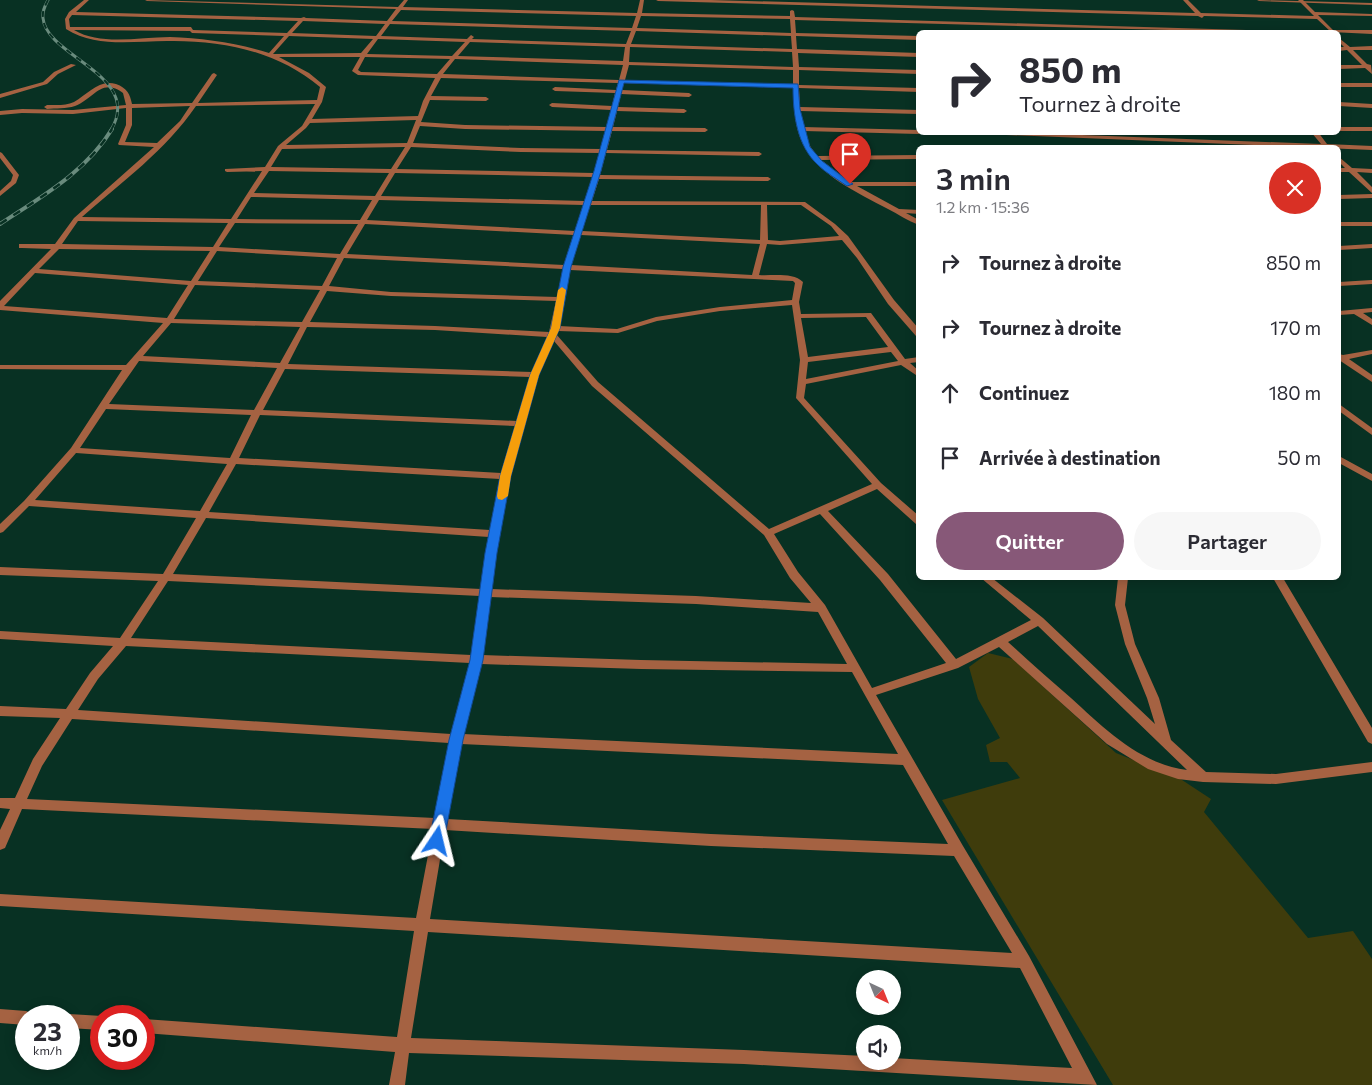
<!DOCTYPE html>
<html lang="fr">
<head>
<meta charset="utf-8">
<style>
  :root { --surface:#fff; --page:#f7f7f7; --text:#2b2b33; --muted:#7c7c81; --accent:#875878 }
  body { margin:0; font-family:Commissioner,sans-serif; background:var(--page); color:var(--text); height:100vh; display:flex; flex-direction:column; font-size:19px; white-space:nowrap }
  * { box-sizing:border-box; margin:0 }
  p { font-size:16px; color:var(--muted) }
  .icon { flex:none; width:28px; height:28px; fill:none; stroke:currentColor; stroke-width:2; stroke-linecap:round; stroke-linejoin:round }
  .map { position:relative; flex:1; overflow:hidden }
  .panel { position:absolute; left:916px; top:145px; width:425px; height:435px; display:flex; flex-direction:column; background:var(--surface); border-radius:8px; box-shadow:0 2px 12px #0003 }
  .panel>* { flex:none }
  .guide { position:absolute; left:916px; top:30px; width:425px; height:105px; border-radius:8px; box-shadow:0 2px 12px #0003; background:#fff; color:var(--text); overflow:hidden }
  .needle { width:32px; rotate:137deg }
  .tools { position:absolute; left:856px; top:970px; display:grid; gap:10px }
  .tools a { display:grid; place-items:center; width:45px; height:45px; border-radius:50%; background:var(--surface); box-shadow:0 2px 12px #0003; font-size:25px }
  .speed { position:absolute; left:15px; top:1005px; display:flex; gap:10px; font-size:25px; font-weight:700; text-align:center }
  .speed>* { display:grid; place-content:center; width:65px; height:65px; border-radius:50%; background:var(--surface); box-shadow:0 2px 12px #0003; line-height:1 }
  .speed small { font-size:12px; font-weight:400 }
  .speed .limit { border:8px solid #d22; background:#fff; color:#111 }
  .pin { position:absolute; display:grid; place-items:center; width:42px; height:42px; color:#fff; margin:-51px -21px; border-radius:50% 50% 50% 0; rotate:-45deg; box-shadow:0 0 5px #0007 }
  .pin .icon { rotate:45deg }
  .me { position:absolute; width:55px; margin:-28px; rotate:10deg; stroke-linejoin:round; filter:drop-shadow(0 0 4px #0008) }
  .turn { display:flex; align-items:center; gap:18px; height:105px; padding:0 20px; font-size:22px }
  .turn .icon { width:65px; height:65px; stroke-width:2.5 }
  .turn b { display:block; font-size:35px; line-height:42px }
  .round { display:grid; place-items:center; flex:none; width:52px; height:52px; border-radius:26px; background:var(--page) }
  .summary { display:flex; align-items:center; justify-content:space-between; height:85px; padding:0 20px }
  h1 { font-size:30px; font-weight:600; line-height:38px }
  .button { display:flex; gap:10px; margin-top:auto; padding:10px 20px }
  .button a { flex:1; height:58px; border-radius:30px; background:var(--accent); color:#fff; font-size:20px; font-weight:600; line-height:58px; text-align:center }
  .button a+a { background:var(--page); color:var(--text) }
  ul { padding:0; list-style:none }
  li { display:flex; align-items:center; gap:15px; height:65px; padding:0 20px }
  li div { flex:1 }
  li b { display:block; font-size:19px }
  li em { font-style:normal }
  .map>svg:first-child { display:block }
  .green { fill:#3f3c0c }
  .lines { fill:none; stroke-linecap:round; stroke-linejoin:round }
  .minor { fill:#a56242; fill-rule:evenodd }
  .tertiary { fill:#a56242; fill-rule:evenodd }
  .rail-far1-casing { stroke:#698b7d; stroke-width:3 }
  .rail-casing { stroke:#698b7d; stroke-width:4 }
  .rail-far1 { stroke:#083123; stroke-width:2; stroke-dasharray:6; stroke-linecap:butt }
  .rail { stroke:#083123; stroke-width:2.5; stroke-dasharray:8; stroke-linecap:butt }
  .route { fill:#1a73e8; stroke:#114b97 }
  .slow { fill:#f59e0b }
</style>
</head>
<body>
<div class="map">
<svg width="1372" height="1085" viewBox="0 0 1372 1085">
  <rect width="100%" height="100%" fill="#083123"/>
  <path class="green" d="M988,653L1013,659L1116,753L1179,778L1211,799L1204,812L1308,938L1353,931L1372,959V1085H1113L942,800L1020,778L1007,762H990L986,745L1000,738L978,699L969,667Z"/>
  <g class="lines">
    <path class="minor" d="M84,0H89L76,12L301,18L304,17L306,18L387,21L396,9L147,1L145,0L398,7L404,0H408L403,7L637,13L640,0H644L642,13L790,16V11L792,10L794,11L795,17L1284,31V32H1246L795,20L796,33L919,36V40L796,36L797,49L919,53V57L798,53L799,67L919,70V74L799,70V85L919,88V92L799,88L800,107L919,110V114L800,111L803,127L919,130V132H922L919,134L804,131L810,146L817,156L919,155V159L821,160L850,182H919V186H857L899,209L919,210V214L906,213L919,220V225C908,221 898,214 888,209C858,193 818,175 803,144C794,126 794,107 794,88L624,83L622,90L689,93L692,95L689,97L621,94L618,107L684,109L687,111L684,113L617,111L613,127L705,128L708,130L705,132L612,131L607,150L759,152L762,154L759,156L606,153L600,175L768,177L771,179L768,181L599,179L592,201L805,202L835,224L848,236L894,300L919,329V336H916L888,304L857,258L842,240L780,245L767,244L759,275C772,276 793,272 803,282L799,302L801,314L871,313L905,359L919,357V362L910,363L919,371V377L901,365L806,384L804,398L881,483L919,516V525L916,524L877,489L828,511L888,574L956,659L1031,620L981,578H992L1043,618L1155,724L1147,698L1125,644L1115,605L1118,578H1128L1125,605L1135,644L1159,698L1171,740L1206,772L1276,774L1372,762V772L1276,784L1203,782L1178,779L1148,769L1107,744L999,647L958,668L876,695L963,846L1029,956L1097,1085L744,1064L409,1053L405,1085H389L395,1052L144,1033V1019L397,1037L414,931L0,906V894L416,918L433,829L22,809L5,848L0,850V830L10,809L0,808V798H15L33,759L60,718L0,716V706L66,709L90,673L113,646L0,639V631L120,638L158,581L0,575V567L163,574L196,518L29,506L3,532L0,533V524L24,501L71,448L122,370L0,369V365H126L163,323L0,310V301L51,249L22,248H19V244H55L74,218L154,147L119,145L118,144L126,125V108L73,114L22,113L0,115V111L22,109L73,110L126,105L123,93C101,77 94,99 75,106C66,109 56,108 47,109L44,107L47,105C56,105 66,106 74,102C88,94 99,79 116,84C127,88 130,94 132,104L192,103L212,74L214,73L217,75L198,103L317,100L320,87C277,51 222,40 167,41C133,41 96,48 66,29L65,19L69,12ZM401,10L636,16L632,28L392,21ZM72,15L298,21L287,33L193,30L191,27H70L69,19ZM641,16L790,19L791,33L637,28ZM303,21L385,24L376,36L292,33ZM390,24L631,31L626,44L472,39L474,37L471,35L467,39L381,36ZM74,30L190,31L192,33L284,36L269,53C237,43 203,38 170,37C139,37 101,46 74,30ZM636,31L791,36L792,49L631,44ZM289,36L373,39L361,53L273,54ZM378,39L465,42L452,56L367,54ZM470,42L625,47L623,61L458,56ZM630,47L792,52L793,67L629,62ZM279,57H360L352,71L358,75L435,78L423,101L418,116L312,119L322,102L326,87L309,73ZM365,57L450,59L437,74L361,72L358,70ZM455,59L623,65L619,80L443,74ZM629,65L793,70V85L625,80ZM441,78L618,83L616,90L555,87L552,89L555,91L615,93L612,106L552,103L549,105L552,107L611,110L607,127L465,125L421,122L430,100L486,101L489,99L486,97L431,96ZM315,104L302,126L278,146L265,167L225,169V171L227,172L262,171L231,219L82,217C122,182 166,150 196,106ZM190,106L180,121L157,143L125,142L132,125V108ZM416,120L407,143L286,145L306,128L310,123ZM420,126L465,129L606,131L601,149L521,148L413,143ZM405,147L391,169L271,167L282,149ZM411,147L521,152L600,153L594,173L397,169ZM269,171L389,173L375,196L254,193ZM395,173L593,177L585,201L381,196ZM251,197L372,200L360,220L237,219ZM379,200L584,205L575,231L367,220ZM590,205H761L760,240L582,231ZM767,205H801L831,226L839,236L780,241L768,240ZM78,221L228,223L213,247L62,244ZM235,223L358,224L340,254L219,247ZM365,224L574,235L564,265L347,254ZM581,235L760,244L752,275L571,265ZM59,249L210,251L191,281L39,269ZM217,251L337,258L322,286L198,281ZM344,258L563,269L557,297L391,292L329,286ZM570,270L793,281L795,283L792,300L720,307L656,317L617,329L559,326ZM35,273L188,285L167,318L4,306ZM195,285L320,290L302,322L174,319ZM327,291L391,296L556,301L549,332L435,326L310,322ZM792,305L800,360L796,398L872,484L769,529L598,382L556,334L558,331L618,333L657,321L720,311ZM866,317L888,347L808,357L801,318ZM171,323L300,327L280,363L143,356ZM307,327L435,330L547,337L532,372L288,364ZM554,341L592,386L764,535L790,578L811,603L696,596L491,589L499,534L510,476L539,375ZM891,352L898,361L806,379L808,362ZM139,361L277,368L254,410L109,404ZM285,369L530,377L517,421L263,410ZM106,409L251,415L230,458L80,448ZM260,415L515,426L501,473L239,458ZM76,453L227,464L200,511L35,500ZM236,464L500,479L490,530L209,512ZM820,514L880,580L946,663L872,688L825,605L798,572L774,534ZM206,518L489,537L481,589L173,574ZM168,581L480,596L471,655L131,638ZM490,597L696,604L818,612L847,664L641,660L482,655ZM1038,626L1187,770C1140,764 1105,729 1071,698C1050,680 1029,661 1008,642ZM126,646L470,663L451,734L78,710L98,679ZM481,664L641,669L852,672L898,754L463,734ZM72,719L449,743L435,818L27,799L42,766ZM461,744L903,765L948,844L711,834L447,819ZM445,830L711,846L954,856L1012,953L430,919ZM428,932L1020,968L1072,1068L892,1058V1061H865V1056L744,1050L411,1038Z
      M656,0H711L1195,13L1183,0H1188L1201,13L1314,16L1298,0H1303L1315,12L1372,14V16L1318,15L1333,30H1372V34L1331,32L1317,19L1204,16L1202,18L1198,16L658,1Z
      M1339,38L1350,47L1372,46V50H1353L1367,64L1371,65L1372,74L1365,68L1339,69V65H1362L1347,50L1339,51V47H1344L1339,42Z
      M71,64L76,65L58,74L47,84L0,98V94L43,82L54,72Z
      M1339,83H1372V87H1339Z
      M1339,102L1372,104V108L1339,106Z
      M1339,127H1372V131H1339Z
      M936,132H1002L1321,144L1311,132H1318L1327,144L1372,146V150Z
      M0,152L2,153L19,175L16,183L0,196V191L11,181L13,175L0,158Z
      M1339,157L1352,168L1372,169V173L1357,172L1372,187V193L1349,172H1339V168H1345L1339,162Z
      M1372,194V198L1339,199V195Z
      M1339,222H1372V226H1339Z
      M1372,244V248L1339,250V246Z
      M1372,280V284L1339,286V282Z
      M1372,308V312L1363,313L1372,319V325L1354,314L1339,315V311Z
      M1372,350V354L1349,359L1372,375V382L1339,360V354L1343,355Z
      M1339,404L1372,428V435L1339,411Z
      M1339,456L1372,474V481L1339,463Z
      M1273,578H1283L1372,728V744L1368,742Z
      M0,1009L26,1011L31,1013L33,1016H26V1025L0,1023Z
      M69,1014L102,1016L101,1030L69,1028V1016H64Z"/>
    <path class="tertiary" d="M1257,0L1372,3V5L1259,1Z"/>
    <defs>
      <path id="rail-far1" d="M48,0C45,6 42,11 43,18C46,57 144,75 111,130"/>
      <path id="rail" d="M0,224C41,197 86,172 112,129"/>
    </defs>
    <use href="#rail-far1" class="rail-far1-casing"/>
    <use href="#rail" class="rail-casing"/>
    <use href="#rail-far1" class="rail-far1"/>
    <use href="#rail" class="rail"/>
  </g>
  <path class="route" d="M619,80L798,84L800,109L810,147L822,161L853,184L847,186C837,179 826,173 818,165C797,146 793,114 793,88L624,83L601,171L571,267L560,328L539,375L511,476L497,553L483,660L463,740L444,841L442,845L437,847L432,845L429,841L449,740L470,660L485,553L500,476L530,375L551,328L563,267L594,171Z"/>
  <path class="slow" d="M562,287L566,290L560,328L539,375L511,476L508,496L502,500L498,499L497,496L500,476L530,375L551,328L558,290Z"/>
</svg>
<div class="tools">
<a><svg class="needle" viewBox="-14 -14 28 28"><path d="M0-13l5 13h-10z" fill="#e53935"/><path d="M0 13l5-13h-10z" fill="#7c7c81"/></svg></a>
<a><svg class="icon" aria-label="sound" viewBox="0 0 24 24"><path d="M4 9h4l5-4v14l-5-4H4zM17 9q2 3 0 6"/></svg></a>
</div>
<div class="speed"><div>23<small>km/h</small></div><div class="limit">30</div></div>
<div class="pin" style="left:850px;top:184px;background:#d93025"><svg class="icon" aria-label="arrive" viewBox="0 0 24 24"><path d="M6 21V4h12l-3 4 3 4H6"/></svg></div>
<svg class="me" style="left:437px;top:841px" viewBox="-20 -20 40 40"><path d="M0-17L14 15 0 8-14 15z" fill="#1a73e8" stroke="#fff" stroke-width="4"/></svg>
<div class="guide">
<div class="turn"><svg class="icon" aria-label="right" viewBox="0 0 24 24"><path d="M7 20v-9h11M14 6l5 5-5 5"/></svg><div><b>850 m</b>Tournez à droite</div></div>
</div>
<section class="panel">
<div class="summary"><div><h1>3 min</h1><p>1.2 km · 15:36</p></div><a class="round" style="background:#d93025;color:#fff"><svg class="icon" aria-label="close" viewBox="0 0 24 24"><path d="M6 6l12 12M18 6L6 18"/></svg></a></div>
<ul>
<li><svg class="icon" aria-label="right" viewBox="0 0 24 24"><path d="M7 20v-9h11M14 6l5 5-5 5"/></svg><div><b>Tournez à droite</b></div><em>850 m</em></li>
<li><svg class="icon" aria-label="right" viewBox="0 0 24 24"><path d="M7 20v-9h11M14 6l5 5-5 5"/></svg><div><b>Tournez à droite</b></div><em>170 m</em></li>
<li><svg class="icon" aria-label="ahead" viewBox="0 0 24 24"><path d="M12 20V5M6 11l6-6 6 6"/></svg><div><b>Continuez</b></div><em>180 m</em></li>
<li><svg class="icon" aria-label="arrive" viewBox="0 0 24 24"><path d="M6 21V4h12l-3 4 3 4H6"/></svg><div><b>Arrivée à destination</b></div><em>50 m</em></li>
</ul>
<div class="button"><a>Quitter</a><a>Partager</a></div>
</section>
</div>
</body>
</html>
